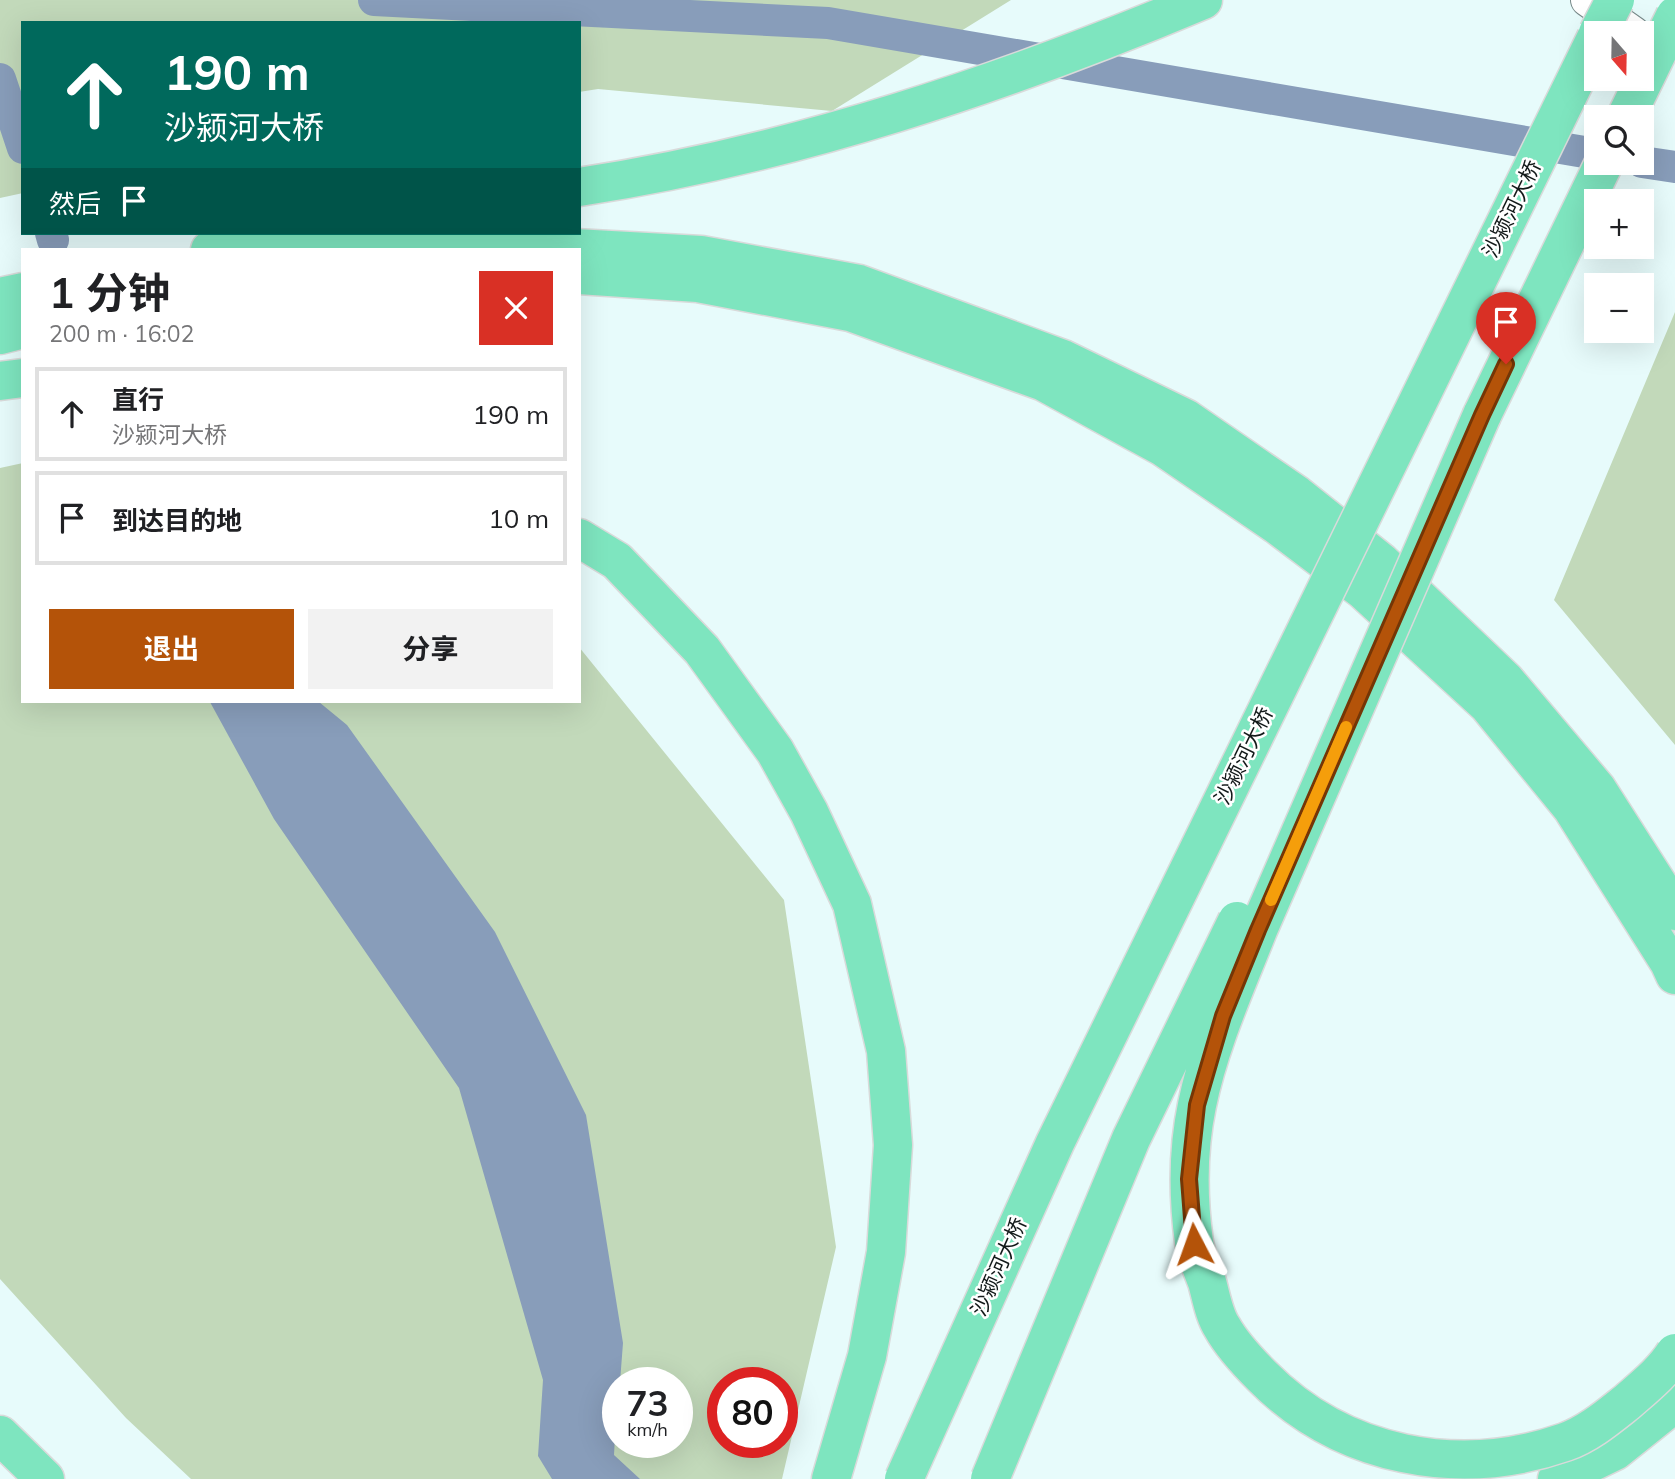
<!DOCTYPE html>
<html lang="zh">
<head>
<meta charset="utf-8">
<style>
  :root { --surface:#fff; --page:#f2f2f2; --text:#202124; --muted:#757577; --line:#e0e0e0; --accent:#b45309 }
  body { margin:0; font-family:Mulish,"Noto Sans SC",sans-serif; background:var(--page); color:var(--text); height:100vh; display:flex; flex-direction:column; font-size:26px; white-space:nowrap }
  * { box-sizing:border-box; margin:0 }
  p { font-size:23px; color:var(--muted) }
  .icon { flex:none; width:38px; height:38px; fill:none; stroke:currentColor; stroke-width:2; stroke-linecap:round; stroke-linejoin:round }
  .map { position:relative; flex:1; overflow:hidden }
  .sheet { position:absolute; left:21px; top:248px; width:560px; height:455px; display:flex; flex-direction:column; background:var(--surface); border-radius:0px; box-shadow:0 7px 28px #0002 }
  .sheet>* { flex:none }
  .top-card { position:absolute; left:21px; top:21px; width:560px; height:214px; border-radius:0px; box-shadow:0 7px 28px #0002; background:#00695c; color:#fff; overflow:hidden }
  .needle { width:46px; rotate:160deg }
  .controls { position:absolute; left:1584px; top:21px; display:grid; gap:14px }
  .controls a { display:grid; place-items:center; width:70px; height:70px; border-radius:0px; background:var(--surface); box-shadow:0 7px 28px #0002; font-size:35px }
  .speed { position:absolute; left:602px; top:1367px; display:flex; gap:14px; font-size:35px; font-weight:700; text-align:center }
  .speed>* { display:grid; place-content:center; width:91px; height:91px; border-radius:50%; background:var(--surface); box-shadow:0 7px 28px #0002; line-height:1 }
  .speed small { font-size:18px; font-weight:400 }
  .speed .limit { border:10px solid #d22; background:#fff; color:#111 }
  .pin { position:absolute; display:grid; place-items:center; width:60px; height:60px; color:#fff; margin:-72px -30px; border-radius:50% 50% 50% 0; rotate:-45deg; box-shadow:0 0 7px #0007 }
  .pin .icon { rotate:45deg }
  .me { position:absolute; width:77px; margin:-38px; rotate:356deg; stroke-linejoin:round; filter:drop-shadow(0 0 5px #0008) }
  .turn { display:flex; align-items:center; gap:24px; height:147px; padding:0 28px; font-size:32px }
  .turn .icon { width:91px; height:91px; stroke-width:2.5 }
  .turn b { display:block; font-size:49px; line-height:60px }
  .then { display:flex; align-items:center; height:66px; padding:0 28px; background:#0003; gap:14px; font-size:26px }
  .round { display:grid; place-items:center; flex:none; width:74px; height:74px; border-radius:0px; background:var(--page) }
  .head { display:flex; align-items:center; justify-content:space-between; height:119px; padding:0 28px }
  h1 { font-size:42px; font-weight:700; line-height:52px }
  .cta { display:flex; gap:14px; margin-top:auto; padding:14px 28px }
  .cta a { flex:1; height:80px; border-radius:0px; background:var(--accent); color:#fff; font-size:28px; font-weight:700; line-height:80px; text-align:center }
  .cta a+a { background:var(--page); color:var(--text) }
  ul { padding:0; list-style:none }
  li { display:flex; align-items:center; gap:21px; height:94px; margin:0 14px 10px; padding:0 14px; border:4px solid var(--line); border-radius:0px }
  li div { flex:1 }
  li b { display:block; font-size:26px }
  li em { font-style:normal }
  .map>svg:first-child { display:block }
  .green { fill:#c2d9ba; fill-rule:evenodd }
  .water { fill:#889dba }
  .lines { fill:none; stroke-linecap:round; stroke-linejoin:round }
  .canal { stroke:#889dba; stroke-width:32 }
  .street-casing { stroke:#778989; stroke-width:34 }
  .highway-casing { stroke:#d9dada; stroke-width:41 }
  .street { stroke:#fff; stroke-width:32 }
  .highway { stroke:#7ee5bf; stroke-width:38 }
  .highway-bridge-casing { stroke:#d9dada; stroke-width:41; stroke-linecap:butt }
  .highway-bridge { stroke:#7ee5bf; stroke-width:38 }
  .route-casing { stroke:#753606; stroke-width:18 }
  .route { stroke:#b45309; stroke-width:12 }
  .slow { stroke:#f59e0b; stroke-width:12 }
  .labels { text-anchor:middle; stroke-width:5; stroke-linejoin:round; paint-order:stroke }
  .street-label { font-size:21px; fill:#121919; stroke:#fff }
</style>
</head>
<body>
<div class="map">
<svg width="1675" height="1479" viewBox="0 0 1675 1479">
  <rect width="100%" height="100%" fill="#e7fbfb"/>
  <path class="green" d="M0,0H1011L832,111L598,89L579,92V23H23V193L0,198Z
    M1675,312V745L1554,600Z
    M23,463V702H579V647L784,900L836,1247L782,1479H191L126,1418L0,1279V468ZM618,1382H677V1442H618ZM723,1382H782V1442H723Z"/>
  <path class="water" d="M210,702H319L347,725L495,932L586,1115L623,1343L620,1382H618L614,1455L640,1479H552L538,1456L543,1380L459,1088L274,819Z"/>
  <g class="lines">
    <path class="canal" d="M374,0L828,23L1596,154
      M0,79L23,148
      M1642,162L1675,167
      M51,233L53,240"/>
    <defs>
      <path id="street" d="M1587,0L1634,33"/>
      <path id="highway" d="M579,187C795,154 1003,84 1203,0
        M210,250L306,233
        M291,250L467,242L701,255L859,284L1063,359L1185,418L1297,495L1381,562L1505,680L1597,789L1675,911
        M579,275L698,283L850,312L1044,382L1163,447L1277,525L1363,590L1488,705L1572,808L1669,962L1675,975
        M0,297L23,292
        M0,335L23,329
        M0,381L23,378
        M1482,415L1604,163
        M579,538L617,561L702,650L775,751L809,812L852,904L886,1051L893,1145L886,1252L867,1356L831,1479
        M0,1435L45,1479
        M1557,1479L1615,1451L1675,1403"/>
    </defs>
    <use href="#street" class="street-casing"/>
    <use href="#highway" class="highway-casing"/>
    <use href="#street" class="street"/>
    <use href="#highway" class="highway"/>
    <defs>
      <path id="highway-bridge" d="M1598,33L1615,0
        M1626,117L1675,16
        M1482,415L1258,930C1236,986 1209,1045 1197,1105C1188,1148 1188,1198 1194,1242C1196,1255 1202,1269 1207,1282C1211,1296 1214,1315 1222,1327C1232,1345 1248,1362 1262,1376C1342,1457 1459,1479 1565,1442C1588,1434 1608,1417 1627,1402C1644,1387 1663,1372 1675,1353
        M904,1479L1055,1143L1596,38
        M990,1479L1131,1139L1237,921"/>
    </defs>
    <use href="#highway-bridge" class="highway-bridge-casing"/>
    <use href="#highway-bridge" class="highway-bridge"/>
  </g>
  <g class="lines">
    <defs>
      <path id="route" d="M1194,1244L1189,1179L1197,1105L1223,1016L1258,930L1482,415L1506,364"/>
    </defs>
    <use href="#route" class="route-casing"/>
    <use href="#route" class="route"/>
    <path class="slow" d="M1271,900L1346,727"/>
  </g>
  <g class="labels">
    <g class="street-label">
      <text transform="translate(1512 209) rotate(-64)" y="7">沙颍河大桥</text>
      <text transform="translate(1244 756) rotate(-64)" y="7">沙颍河大桥</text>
      <text transform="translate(999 1267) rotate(-66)" y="7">沙颍河大桥</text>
    </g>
  </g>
</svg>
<div class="controls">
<a><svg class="needle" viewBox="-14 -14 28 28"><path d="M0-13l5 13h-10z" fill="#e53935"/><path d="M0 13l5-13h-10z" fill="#757577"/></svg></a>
<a><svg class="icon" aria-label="search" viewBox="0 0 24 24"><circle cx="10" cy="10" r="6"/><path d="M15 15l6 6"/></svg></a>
<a>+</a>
<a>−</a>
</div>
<div class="speed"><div>73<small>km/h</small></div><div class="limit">80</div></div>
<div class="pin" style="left:1506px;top:364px;background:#d93025"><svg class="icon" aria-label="arrive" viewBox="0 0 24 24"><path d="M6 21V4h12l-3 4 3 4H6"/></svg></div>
<svg class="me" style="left:1194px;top:1244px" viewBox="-20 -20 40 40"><path d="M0-17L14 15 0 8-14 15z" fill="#b45309" stroke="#fff" stroke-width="4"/></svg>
<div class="top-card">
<div class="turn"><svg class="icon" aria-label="ahead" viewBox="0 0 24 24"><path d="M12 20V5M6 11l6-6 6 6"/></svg><div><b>190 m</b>沙颍河大桥</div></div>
<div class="then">然后<svg class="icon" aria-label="arrive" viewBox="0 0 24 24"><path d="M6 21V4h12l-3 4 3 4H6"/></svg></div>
</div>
<section class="sheet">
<div class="head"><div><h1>1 分钟</h1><p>200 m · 16:02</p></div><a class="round" style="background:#d93025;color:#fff"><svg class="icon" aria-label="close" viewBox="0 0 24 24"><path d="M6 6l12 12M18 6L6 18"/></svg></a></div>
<ul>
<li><svg class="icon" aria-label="ahead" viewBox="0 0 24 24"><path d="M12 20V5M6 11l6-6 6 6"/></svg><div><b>直行</b><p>沙颍河大桥</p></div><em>190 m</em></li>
<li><svg class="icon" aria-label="arrive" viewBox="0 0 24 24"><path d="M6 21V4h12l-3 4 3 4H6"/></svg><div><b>到达目的地</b></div><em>10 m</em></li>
</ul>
<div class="cta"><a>退出</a><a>分享</a></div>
</section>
</div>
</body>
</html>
